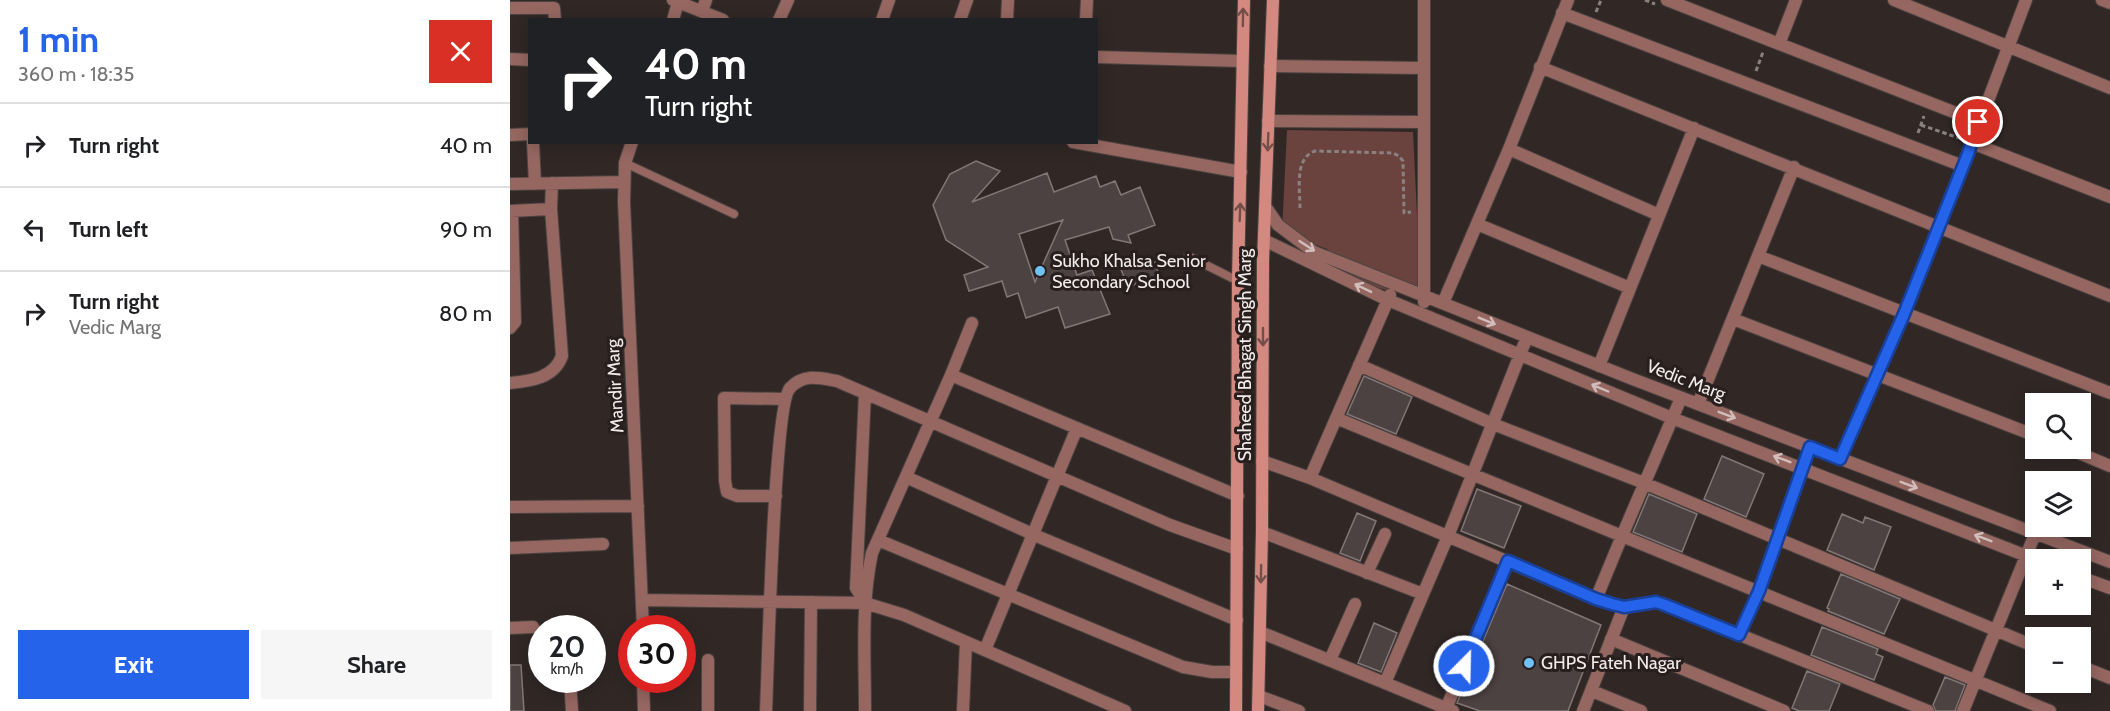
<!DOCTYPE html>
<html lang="en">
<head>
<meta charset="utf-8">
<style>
  :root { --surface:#fff; --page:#f6f6f6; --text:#202124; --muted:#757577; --line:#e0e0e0; --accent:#2563eb }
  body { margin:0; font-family:Cabin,sans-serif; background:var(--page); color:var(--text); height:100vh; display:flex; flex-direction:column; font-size:22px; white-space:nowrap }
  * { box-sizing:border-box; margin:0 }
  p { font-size:20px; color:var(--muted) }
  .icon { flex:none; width:33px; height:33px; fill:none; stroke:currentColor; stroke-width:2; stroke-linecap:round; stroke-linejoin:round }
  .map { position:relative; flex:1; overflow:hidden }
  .side { display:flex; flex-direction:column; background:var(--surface); width:510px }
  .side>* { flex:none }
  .top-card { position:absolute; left:18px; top:18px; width:570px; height:126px; border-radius:0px; box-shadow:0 3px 15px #0003; background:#202124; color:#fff; overflow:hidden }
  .buttons { position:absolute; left:1515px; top:393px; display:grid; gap:12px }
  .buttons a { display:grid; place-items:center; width:66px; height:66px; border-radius:0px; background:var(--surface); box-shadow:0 3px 15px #0003; font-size:30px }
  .speed { position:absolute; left:18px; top:615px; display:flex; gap:12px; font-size:30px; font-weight:700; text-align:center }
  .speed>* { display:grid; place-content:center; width:78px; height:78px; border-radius:50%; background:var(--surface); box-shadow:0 3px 15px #0003; line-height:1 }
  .speed small { font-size:15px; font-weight:400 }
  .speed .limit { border:9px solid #d22; background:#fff; color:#111 }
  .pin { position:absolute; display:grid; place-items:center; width:51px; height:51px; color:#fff; margin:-26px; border:3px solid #fff; border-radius:50%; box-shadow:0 2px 6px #0007 }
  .me { position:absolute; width:66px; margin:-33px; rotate:23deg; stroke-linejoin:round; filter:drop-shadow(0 0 4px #0008) }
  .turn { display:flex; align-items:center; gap:21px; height:126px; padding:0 18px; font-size:27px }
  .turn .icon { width:78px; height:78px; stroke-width:2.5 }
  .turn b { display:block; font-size:42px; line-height:51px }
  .round { display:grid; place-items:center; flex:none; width:63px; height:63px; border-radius:0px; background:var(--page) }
  .overview { display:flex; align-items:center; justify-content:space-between; height:102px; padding:0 18px }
  h1 { font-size:36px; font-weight:800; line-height:45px; color:var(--accent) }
  .cta { display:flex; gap:12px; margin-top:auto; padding:12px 18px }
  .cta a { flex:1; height:69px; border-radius:0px; background:var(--accent); color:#fff; font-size:24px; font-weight:800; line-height:69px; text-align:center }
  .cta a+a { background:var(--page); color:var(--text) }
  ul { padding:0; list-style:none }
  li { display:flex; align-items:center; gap:18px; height:84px; padding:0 18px; border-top:2px solid var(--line) }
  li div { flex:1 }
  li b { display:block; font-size:22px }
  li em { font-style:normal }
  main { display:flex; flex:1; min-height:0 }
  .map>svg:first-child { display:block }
  .green { fill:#6a433f }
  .building { fill:#4c4241; stroke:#827776; stroke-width:1.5; fill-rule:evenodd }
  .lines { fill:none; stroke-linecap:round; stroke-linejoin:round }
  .service-casing { stroke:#4c4341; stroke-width:10 }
  .minor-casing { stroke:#4c4341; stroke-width:14 }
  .secondary-casing { stroke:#4c4341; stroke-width:14 }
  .path { stroke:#8a8281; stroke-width:3; stroke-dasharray:4.5 3; stroke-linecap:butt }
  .service { stroke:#966761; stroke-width:8 }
  .minor { stroke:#966761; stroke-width:12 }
  .secondary { stroke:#d48980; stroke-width:12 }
  .oneway { stroke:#754e4a }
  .oneway2 { stroke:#d1bdba }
  .route-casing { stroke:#184099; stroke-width:15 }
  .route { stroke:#2563eb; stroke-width:10 }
  .poi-dot { fill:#70c2f4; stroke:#271e1d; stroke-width:2 }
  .labels { text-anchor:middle; stroke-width:6; stroke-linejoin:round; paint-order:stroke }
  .poi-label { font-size:18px; fill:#f1ebea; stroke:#271e1d; text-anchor:start }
  .street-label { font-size:18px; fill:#f1ebea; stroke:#271e1d }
</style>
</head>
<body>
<main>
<section class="side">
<div class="overview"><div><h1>1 min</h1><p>360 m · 18:35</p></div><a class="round" style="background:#d93025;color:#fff"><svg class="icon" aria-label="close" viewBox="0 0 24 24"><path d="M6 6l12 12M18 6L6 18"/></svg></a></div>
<ul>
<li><svg class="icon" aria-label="right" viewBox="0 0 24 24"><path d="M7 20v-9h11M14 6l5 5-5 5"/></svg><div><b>Turn right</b></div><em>40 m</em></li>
<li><svg class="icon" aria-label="left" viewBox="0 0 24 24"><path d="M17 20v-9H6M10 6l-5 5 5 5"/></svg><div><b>Turn left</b></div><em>90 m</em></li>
<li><svg class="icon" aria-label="right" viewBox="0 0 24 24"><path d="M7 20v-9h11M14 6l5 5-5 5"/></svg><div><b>Turn right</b><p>Vedic Marg</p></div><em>80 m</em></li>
</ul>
<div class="cta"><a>Exit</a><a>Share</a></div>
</section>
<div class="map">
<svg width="1600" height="711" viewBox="0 0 1600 711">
  <rect width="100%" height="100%" fill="#312826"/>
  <path class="green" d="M777,130L903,132L911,298L821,277L817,249L772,232Z"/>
  <path class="building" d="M466,161L490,171L462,202L537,173L544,192L586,176L590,187L605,181L611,195L630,187L645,225L618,235L621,243L603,239L599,227L555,240L567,275L582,270L600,314L555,328L548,307L516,318L508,293L497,297L492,281L459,291L454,275L478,267L436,240L423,205L440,174ZM553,220L550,226L525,282L509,234Z
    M627,256L631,268L645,262L649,275L618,287L608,262Z
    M854,376L902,397L886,434L837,414Z
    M1212,456L1254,474L1236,517L1194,499Z
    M967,489L1011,506L994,548L951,531Z
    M1139,494L1187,514L1172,552L1123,532Z
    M847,513L866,521L850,561L830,553Z
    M1332,514L1353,523L1355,517L1381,527L1364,570L1317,550Z
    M1331,574L1390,599L1374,634L1318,611L1319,609L1317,608Z
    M997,584L1091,625L1058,711H970L947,703Z
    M864,623L887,633L871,672L848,663Z
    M1312,627L1368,649L1366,654L1373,657L1364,680L1301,655Z
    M0,665H11L14,711H0Z
    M1297,671L1330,684L1319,711H1289L1282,708Z
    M1435,677L1455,685L1445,711H1426L1423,705Z"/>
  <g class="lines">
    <defs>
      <path id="service" d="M115,163L224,214
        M678,256L728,281"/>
      <path id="minor" d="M163,0L213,20
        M914,0V302
        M1157,0L1469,122
        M1384,0L1600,88
        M1592,0L1600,3
        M0,8H44L45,20
        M192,11L196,0
        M1052,13L1453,166
        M163,20L168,2
        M269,20L278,0
        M372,20L379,0
        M450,20L457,0
        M497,20L498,0
        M576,20L577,0
        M1269,44L1286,0
        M586,57L732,61
        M0,59L20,60
        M760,66L914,68
        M1030,67L1600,296
        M758,121L914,122
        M0,135L20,134
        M23,142L25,184
        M122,142L115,163L114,202L133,628
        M563,142L731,172
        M1462,143L1600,197
        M999,149L1149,215
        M0,184L114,182
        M755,206L768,225L804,252L1120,378L1600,562
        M0,211L41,209
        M967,224L1120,288
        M754,240L878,300L1162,418L1527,560
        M1248,256L1600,393
        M933,303L999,149L1058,0
        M1223,319L1526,436
        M0,328L5,322L2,211
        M849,365L983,424L1134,483L1526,647
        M1089,366L1184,128
        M441,375L728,496
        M0,383C21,381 44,378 52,356L41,209L42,183
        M1171,398L1112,536L1540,711
        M1188,404L1284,167
        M826,418L1112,536L1086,599
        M1557,448L1600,466
        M1330,459L1394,314L1462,143L1516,0
        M752,461L800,478L1086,599L1114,607L1146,602L1156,605L1418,711
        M396,477L529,537L727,620
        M800,478L880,295
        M266,496H227L217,492L215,481L214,398L275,399
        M0,507L128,506
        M752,532L913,594
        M368,540L673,667L702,672H726
        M0,548L93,544
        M857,573L875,534
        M1570,577L1600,588
        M132,600L355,603L394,615L615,711
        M355,602L346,588L355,393
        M0,628L23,627
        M750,632L875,683
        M1229,635L1249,591L1300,447
        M1101,639L1274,711
        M475,650L567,428
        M198,660V711
        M820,660L845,604
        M1570,666L1600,678
        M60,680L62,711
        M133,680L134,711
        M1082,691L1131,711
        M749,696L789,711
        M256,711C258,668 264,405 280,388C294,373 310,378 327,381L660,525L727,549
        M300,711L301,602
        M355,711C355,658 351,604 362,553L441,375L462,323
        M453,711L456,642
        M935,711L998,561
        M943,711L875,683L938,536L1017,337
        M1073,711L1114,607
        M1453,711L1525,534"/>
      <path id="secondary" d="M726,711L728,281L734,0
        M748,711L752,532L753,261L763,0"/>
    </defs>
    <use href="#service" class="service-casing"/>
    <use href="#minor" class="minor-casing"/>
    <use href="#secondary" class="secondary-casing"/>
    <path class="path" d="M1135,0L1145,4
      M1086,12L1091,0
      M1246,71L1253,52
      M1411,125L1449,138
      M1408,133L1414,116
      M790,208C790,190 784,158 805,151L883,153L889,156L893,161L894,213L901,212"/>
    <use href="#service" class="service"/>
    <use href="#minor" class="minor"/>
    <use href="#secondary" class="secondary"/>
  </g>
  <defs><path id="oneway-shaft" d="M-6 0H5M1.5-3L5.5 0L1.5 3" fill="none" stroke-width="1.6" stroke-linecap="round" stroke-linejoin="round" transform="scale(1.5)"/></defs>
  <g class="oneway">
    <use href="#oneway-shaft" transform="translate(733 17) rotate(-89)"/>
    <use href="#oneway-shaft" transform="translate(758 142) rotate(92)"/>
    <use href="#oneway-shaft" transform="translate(730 212) rotate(-88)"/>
    <use href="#oneway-shaft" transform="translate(753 337) rotate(90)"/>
    <use href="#oneway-shaft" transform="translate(751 574) rotate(91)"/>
  </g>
  <g class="oneway2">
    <use href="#oneway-shaft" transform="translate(797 246) rotate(33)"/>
    <use href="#oneway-shaft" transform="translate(853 288) rotate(-154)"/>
    <use href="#oneway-shaft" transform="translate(977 321) rotate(22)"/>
    <use href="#oneway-shaft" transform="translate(1090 388) rotate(-157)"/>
    <use href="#oneway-shaft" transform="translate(1217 415) rotate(21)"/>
    <use href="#oneway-shaft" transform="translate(1272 459) rotate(-159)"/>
    <use href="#oneway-shaft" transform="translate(1399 485) rotate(21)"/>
    <use href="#oneway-shaft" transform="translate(1473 538) rotate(-159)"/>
  </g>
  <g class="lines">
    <defs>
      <path id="route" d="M954,666L998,561L1086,599L1102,604L1114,607L1146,602L1155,605L1229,635L1249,591L1300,447L1330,459L1394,314L1458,154L1468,122"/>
    </defs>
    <use href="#route" class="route-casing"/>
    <use href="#route" class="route"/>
  </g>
  <g class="poi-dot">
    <circle cx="530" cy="271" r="6"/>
    <circle cx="1019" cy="663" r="6"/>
  </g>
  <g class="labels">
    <g class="poi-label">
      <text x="542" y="267">Sukho Khalsa Senior<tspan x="542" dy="21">Secondary School</tspan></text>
      <text x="1031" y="669">GHPS Fateh Nagar</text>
    </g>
    <g class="street-label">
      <text transform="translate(735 355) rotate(-90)" y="6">Shaheed Bhagat Singh Marg</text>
      <text transform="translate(1176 380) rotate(21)" y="6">Vedic Marg</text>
      <text transform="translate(105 386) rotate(-93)" y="6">Mandir Marg</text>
    </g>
  </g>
</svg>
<div class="buttons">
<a><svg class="icon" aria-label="search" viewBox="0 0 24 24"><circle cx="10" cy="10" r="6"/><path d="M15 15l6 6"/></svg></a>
<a><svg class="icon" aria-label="layers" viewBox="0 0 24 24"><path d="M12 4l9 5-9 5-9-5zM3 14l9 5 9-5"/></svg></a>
<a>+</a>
<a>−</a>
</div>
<div class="speed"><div>20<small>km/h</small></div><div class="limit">30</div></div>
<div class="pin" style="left:1468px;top:122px;background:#d93025"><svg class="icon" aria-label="arrive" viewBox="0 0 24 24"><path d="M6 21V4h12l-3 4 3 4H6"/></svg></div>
<svg class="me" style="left:954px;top:666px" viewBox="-20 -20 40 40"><circle r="17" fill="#2563eb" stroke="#fff" stroke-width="3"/><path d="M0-11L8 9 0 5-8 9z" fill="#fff"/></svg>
<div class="top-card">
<div class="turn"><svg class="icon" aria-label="right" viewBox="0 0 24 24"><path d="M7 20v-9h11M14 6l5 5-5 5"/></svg><div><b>40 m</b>Turn right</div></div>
</div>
</div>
</main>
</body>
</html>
